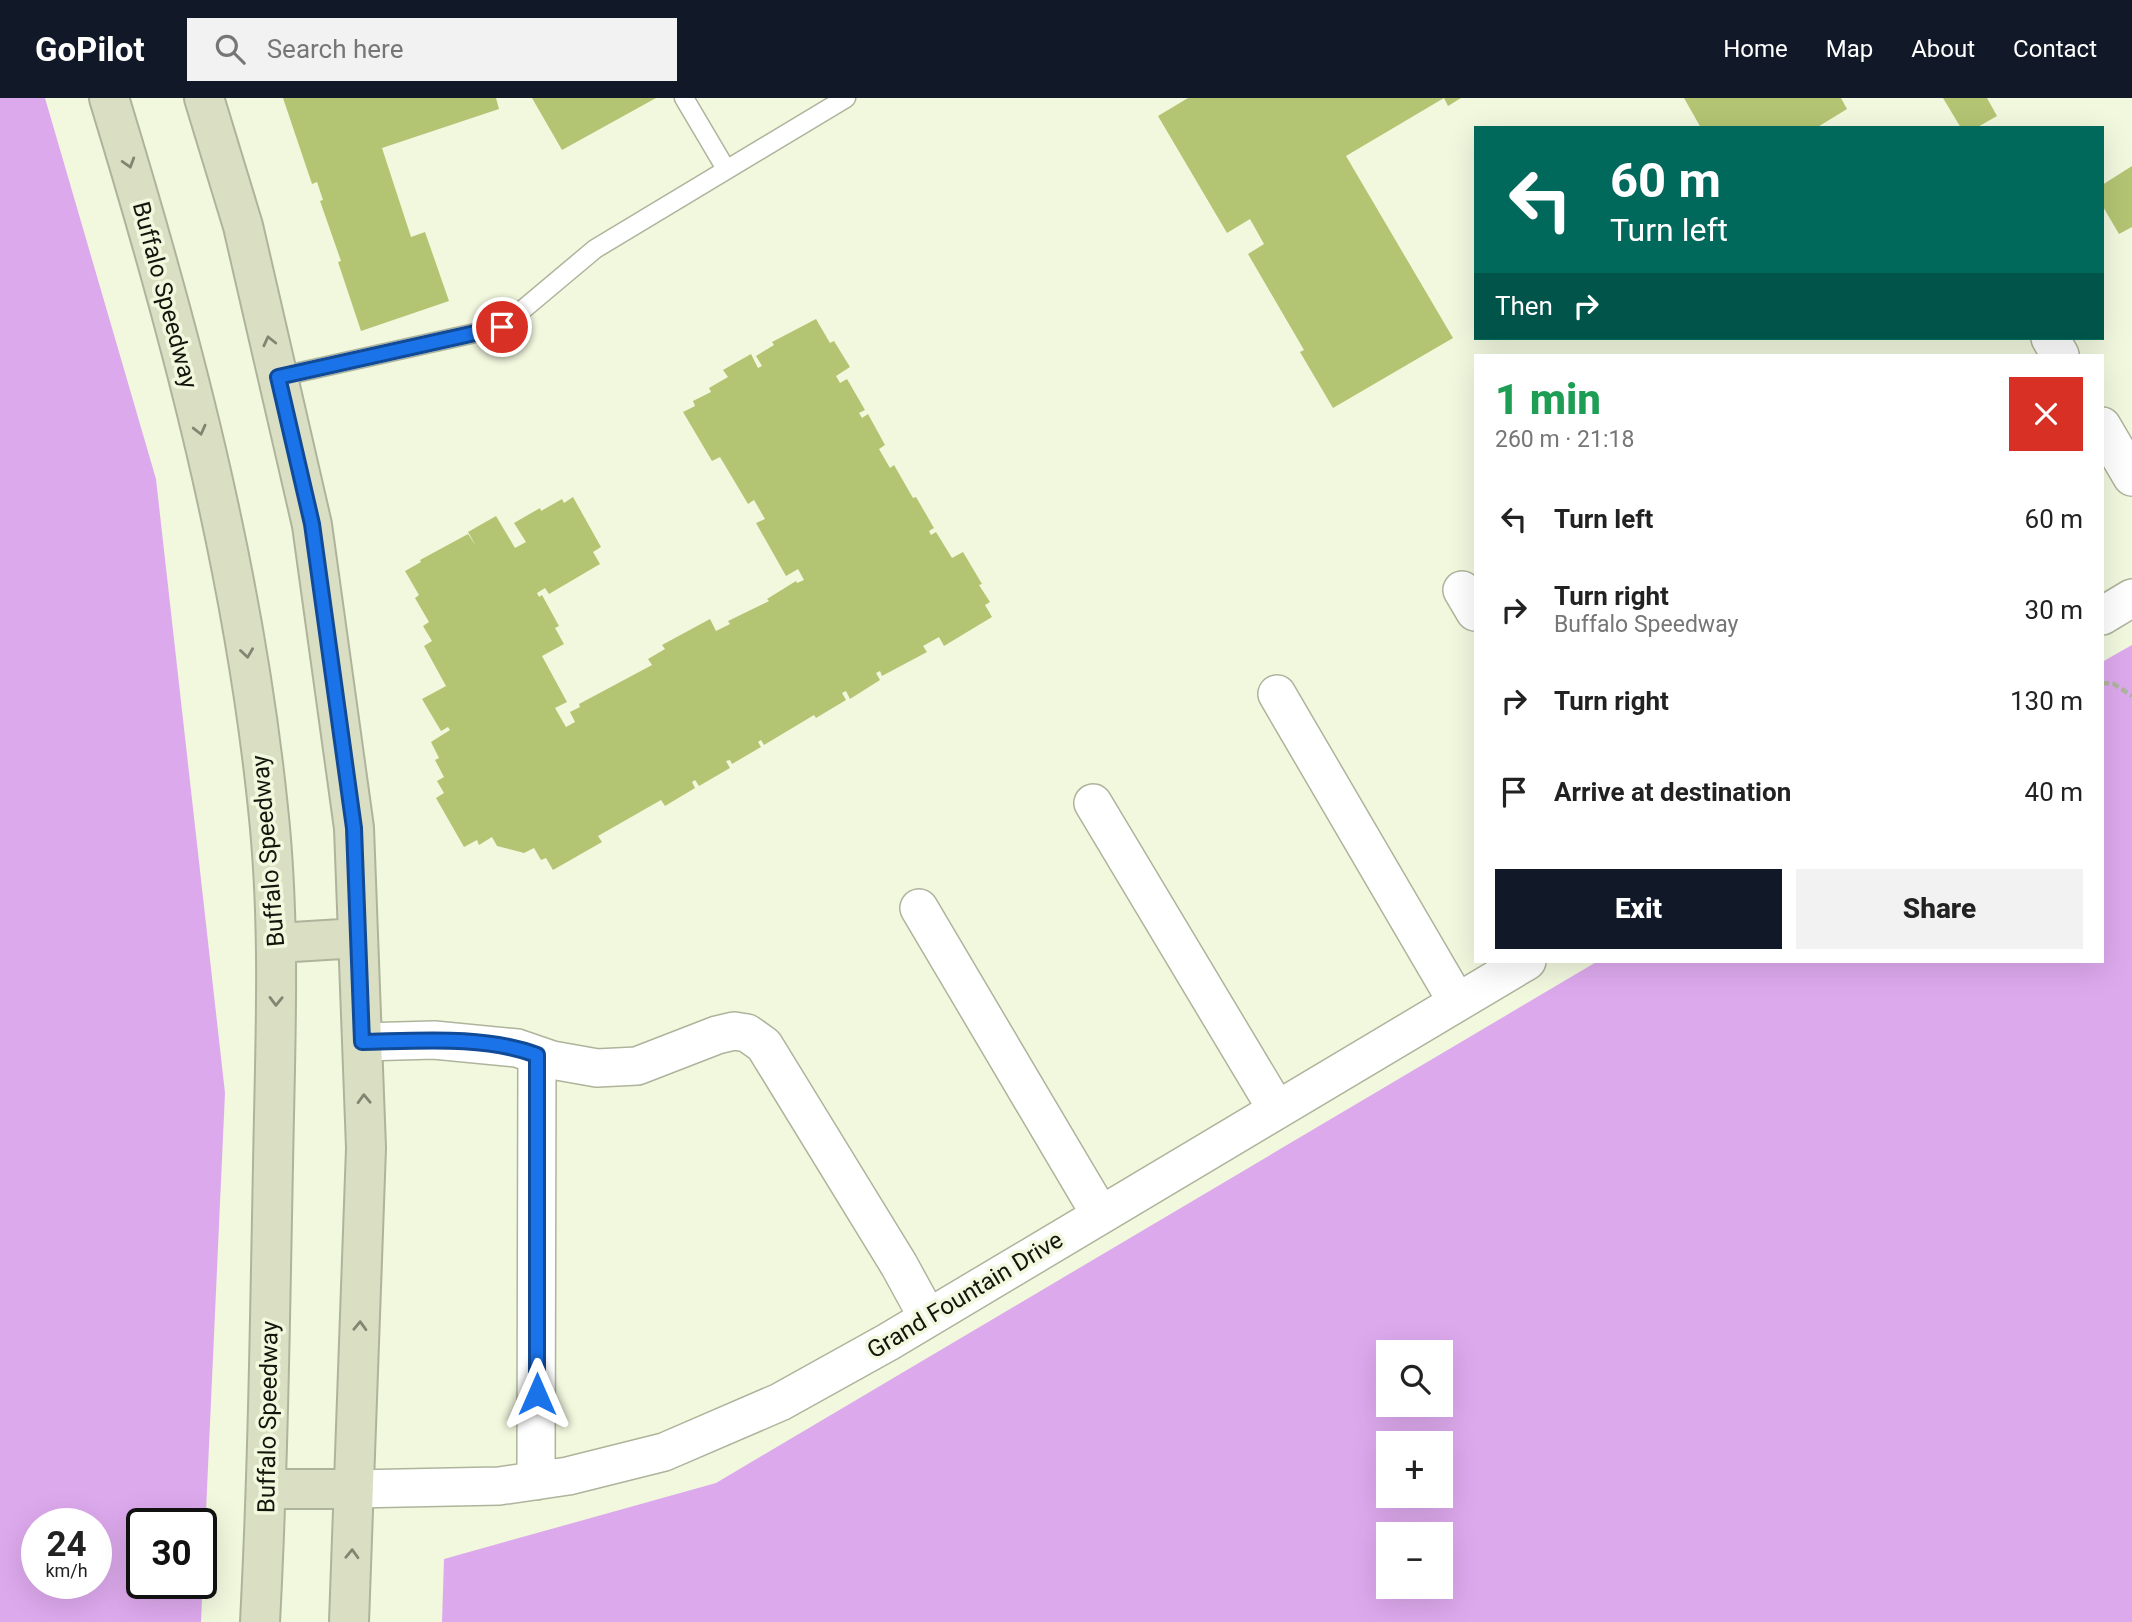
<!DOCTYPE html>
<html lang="en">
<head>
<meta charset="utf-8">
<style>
  :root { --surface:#fff; --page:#f2f2f2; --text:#222; --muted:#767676; --accent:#111827 }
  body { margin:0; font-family:Roboto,sans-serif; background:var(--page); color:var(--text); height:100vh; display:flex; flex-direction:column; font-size:26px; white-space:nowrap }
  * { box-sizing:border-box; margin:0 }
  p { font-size:23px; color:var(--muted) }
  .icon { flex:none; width:38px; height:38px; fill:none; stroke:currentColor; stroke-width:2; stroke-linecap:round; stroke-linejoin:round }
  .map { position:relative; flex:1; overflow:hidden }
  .drawer { position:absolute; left:1474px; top:256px; width:630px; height:609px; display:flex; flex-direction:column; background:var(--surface); border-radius:0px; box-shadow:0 7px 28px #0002 }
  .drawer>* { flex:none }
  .hud { position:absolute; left:1474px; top:28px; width:630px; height:214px; border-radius:0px; box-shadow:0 7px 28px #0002; background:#00695c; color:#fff; overflow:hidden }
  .controls { position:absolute; left:1376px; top:1242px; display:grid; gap:14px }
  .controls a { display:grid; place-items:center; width:77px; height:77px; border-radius:0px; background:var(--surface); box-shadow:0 7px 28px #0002; font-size:35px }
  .speed { position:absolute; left:21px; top:1410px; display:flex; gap:14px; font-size:35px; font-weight:700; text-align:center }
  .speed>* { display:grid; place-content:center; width:91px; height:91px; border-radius:50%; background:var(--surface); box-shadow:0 7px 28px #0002; line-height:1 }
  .speed small { font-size:18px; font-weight:400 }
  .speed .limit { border:4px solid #111; border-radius:10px; background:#fff; color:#111 }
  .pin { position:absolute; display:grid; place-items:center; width:60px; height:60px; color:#fff; margin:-30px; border:4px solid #fff; border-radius:50%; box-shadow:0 2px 7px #0007 }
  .me { position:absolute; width:77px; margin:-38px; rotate:0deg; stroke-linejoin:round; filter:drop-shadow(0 0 5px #0008) }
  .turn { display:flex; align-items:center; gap:24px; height:147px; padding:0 21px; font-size:32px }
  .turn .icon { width:91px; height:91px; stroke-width:2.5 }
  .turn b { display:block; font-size:49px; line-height:60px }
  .then { display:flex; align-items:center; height:66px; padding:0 21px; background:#0003; gap:14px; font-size:26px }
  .round { display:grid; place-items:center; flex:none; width:74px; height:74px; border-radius:0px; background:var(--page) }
  .headline { display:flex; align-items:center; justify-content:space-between; height:119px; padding:0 21px }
  h1 { font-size:42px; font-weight:800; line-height:52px; color:#1e9e55 }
  .primary-button { display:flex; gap:14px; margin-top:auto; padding:14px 21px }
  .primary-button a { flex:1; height:80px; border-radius:0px; background:var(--accent); color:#fff; font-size:28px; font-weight:800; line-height:80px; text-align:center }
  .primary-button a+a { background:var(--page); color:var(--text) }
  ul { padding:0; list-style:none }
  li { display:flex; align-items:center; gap:21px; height:91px; padding:0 21px }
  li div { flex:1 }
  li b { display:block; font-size:26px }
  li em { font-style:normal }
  header { display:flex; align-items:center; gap:42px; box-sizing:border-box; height:98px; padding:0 35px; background:var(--accent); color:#fff }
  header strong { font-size:33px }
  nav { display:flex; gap:38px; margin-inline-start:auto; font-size:24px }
  .search { width:490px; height:63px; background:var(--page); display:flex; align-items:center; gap:18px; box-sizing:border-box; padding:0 24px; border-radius:0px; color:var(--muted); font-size:26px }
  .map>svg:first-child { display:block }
  .forest { fill:#dda9ed; fill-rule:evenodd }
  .building { fill:#b3c573 }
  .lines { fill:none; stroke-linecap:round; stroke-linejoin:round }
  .lane-casing { stroke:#aeb49c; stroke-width:21 }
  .street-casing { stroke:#aeb49c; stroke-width:40 }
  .secondary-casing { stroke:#aeb49c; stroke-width:42 }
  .path { stroke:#aeb49f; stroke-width:4.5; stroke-dasharray:7 3.5; stroke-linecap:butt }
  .lane { stroke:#fff; stroke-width:18 }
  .street { stroke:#fff; stroke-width:37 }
  .secondary { stroke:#dadfc3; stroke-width:38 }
  .oneway { stroke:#818571 }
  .route-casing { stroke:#114b97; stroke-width:18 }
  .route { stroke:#1a73e8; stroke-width:12 }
  .labels { text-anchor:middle; stroke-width:7; stroke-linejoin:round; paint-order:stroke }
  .street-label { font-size:24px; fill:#14160d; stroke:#f1f8de }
</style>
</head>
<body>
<header>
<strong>GoPilot</strong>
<div class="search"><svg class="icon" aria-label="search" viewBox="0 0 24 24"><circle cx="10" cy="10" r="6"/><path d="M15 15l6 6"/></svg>Search here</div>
<nav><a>Home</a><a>Map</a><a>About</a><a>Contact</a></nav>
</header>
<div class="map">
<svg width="2132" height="1524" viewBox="0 0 2132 1524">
  <rect width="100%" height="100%" fill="#f1f8de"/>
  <path class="forest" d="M0,0H45L156,381L225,995L201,1524H0ZM37,1426H96V1486H37ZM142,1426H201V1486H142Z
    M2132,547V1524H442L444,1461L716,1385L1598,863H2102V564ZM1388,1255H1440V1307H1388ZM1388,1346H1440V1398H1388ZM1388,1437H1440V1489H1388Z"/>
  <path class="building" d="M283,0H496L499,11L382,50L411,139L425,134L449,203L361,233L338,164L341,163L320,103L323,102L317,84L312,86Z
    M532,0H656L562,52Z
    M1188,0H1461L1448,8L1444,0L1346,58L1453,240L1333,310L1300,254L1304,252L1248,156L1264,146L1250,121L1227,135L1158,18Z
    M1684,0H1841L1847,11L1816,30H1701Z
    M1943,0H1987L1997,18L1976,30H1961Z
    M2132,68V129L2119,136L2102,107V87Z
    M816,221L830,245L834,243L850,269L836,278L840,285L847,281L865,312L859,315L862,320L868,316L885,347L879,351L890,370L894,367L913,400L916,399L934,430L929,433L931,437L936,434L952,460L963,454L982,486L979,487L990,504L985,507L992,519L944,548L939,539L923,548L927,554L882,578L880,573L876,575L880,582L850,601L846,593L842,595L846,602L816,620L814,617L764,647L761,642L758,644L761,649L732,666L730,662L726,663L730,670L699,688L695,682L692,684L695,690L665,708L661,702L598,738L602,744L553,772L546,760L541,762L534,750L524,755L497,748L492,739L479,747L477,742L464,749L436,700L444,695L437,683L444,679L435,662L439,660L431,644L450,632L448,629L441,633L422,601L446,588L424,548L432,543L423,528L429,524L415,500L419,497L405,473L421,464L420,462L468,436L476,448L468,434L496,418L515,450L526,444L514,425L540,410L541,413L562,401L564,405L573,399L601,449L593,454L600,466L549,496L545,490L537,495L539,499L542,497L559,528L555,530L564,546L542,558L567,604L555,610L566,629L575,624L570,614L580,609L579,606L652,567L648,561L665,551L662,547L710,521L716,533L730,526L728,523L769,503L767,501L796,483L797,485L804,482L798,471L786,478L756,425L765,421L754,402L748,406L720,359L712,363L683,314L695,308L693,303L711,294L709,290L728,279L723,272L751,256L758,270L762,268L756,258L774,247L772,244Z"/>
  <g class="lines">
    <defs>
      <path id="lane" d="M684,0L726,71
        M278,279L502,229L595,151L846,0"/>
      <path id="street" d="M2050,240L2060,257
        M2102,328L2132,379
        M1462,492L1475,514
        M2102,518L2132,500
        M1277,596L1457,904
        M1093,705L1277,1012
        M919,810L1100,1116
        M362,944L434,942L517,950L552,962L597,970L637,968L717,937L734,933L747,935L764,947L899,1167L928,1220
        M536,1383L537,957
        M354,1391L499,1388L568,1378L664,1354L780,1304L888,1244L1527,863"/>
      <path id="secondary" d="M109,0C180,232 243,468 268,710C281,829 275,948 273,1067C270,1219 268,1372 260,1524
        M204,0L243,128L312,427L354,730L366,1050L349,1524
        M277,845L358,840
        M267,1391H354"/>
    </defs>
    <use href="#lane" class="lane-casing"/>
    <use href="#street" class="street-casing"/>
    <use href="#secondary" class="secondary-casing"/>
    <path class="path" d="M2102,585L2114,586L2132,598"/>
    <use href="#lane" class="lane"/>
    <use href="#street" class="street"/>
    <use href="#secondary" class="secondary"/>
  </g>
  <defs><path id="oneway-chevron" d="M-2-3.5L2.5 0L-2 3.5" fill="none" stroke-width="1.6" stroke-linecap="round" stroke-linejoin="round" transform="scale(1.75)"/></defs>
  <g class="oneway">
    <use href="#oneway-chevron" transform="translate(129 65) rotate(73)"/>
    <use href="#oneway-chevron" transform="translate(269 243) rotate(-103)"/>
    <use href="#oneway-chevron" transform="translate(200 332) rotate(76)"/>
    <use href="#oneway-chevron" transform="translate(247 555) rotate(82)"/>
    <use href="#oneway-chevron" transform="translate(276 903) rotate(91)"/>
    <use href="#oneway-chevron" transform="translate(364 1001) rotate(-92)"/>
    <use href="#oneway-chevron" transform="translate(360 1228) rotate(-88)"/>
    <use href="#oneway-chevron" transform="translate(352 1456) rotate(-88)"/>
  </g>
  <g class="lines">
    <defs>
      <path id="route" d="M502,229L278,279L312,426L354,730L362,944C417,943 484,937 537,957V1296"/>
    </defs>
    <use href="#route" class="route-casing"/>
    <use href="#route" class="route"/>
  </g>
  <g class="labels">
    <g class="street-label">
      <text transform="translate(165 197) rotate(75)" y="8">Buffalo Speedway</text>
      <text transform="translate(268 753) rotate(-95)" y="8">Buffalo Speedway</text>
      <text transform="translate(965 1197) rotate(-31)" y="8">Grand Fountain Drive</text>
      <text transform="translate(268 1319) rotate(-89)" y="8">Buffalo Speedway</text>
    </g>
  </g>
</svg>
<div class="controls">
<a><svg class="icon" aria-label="search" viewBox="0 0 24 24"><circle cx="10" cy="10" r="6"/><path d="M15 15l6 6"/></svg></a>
<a>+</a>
<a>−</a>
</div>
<div class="speed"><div>24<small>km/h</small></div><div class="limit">30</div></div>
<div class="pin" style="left:502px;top:229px;background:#d93025"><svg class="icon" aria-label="arrive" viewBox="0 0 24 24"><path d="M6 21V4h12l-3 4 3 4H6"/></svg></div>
<svg class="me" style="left:537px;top:1296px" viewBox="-20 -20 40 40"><path d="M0-17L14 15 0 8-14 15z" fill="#1a73e8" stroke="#fff" stroke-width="4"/></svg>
<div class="hud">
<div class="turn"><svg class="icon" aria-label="left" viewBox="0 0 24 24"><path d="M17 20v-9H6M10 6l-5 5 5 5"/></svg><div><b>60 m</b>Turn left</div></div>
<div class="then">Then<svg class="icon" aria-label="right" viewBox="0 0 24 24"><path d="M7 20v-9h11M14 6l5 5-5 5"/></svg></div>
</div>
<section class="drawer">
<div class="headline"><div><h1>1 min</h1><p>260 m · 21:18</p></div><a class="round" style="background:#d93025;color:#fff"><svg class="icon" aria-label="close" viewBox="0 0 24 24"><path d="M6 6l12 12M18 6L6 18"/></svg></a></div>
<ul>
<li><svg class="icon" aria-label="left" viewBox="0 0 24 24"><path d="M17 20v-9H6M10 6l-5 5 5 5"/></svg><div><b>Turn left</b></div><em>60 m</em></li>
<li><svg class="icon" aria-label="right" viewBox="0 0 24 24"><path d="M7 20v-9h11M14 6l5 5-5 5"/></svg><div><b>Turn right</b><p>Buffalo Speedway</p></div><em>30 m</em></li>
<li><svg class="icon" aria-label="right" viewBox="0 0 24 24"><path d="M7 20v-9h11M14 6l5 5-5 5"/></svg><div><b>Turn right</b></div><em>130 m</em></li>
<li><svg class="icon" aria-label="arrive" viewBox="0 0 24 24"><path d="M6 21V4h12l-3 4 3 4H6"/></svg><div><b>Arrive at destination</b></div><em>40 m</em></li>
</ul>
<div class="primary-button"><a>Exit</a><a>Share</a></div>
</section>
</div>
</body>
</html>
